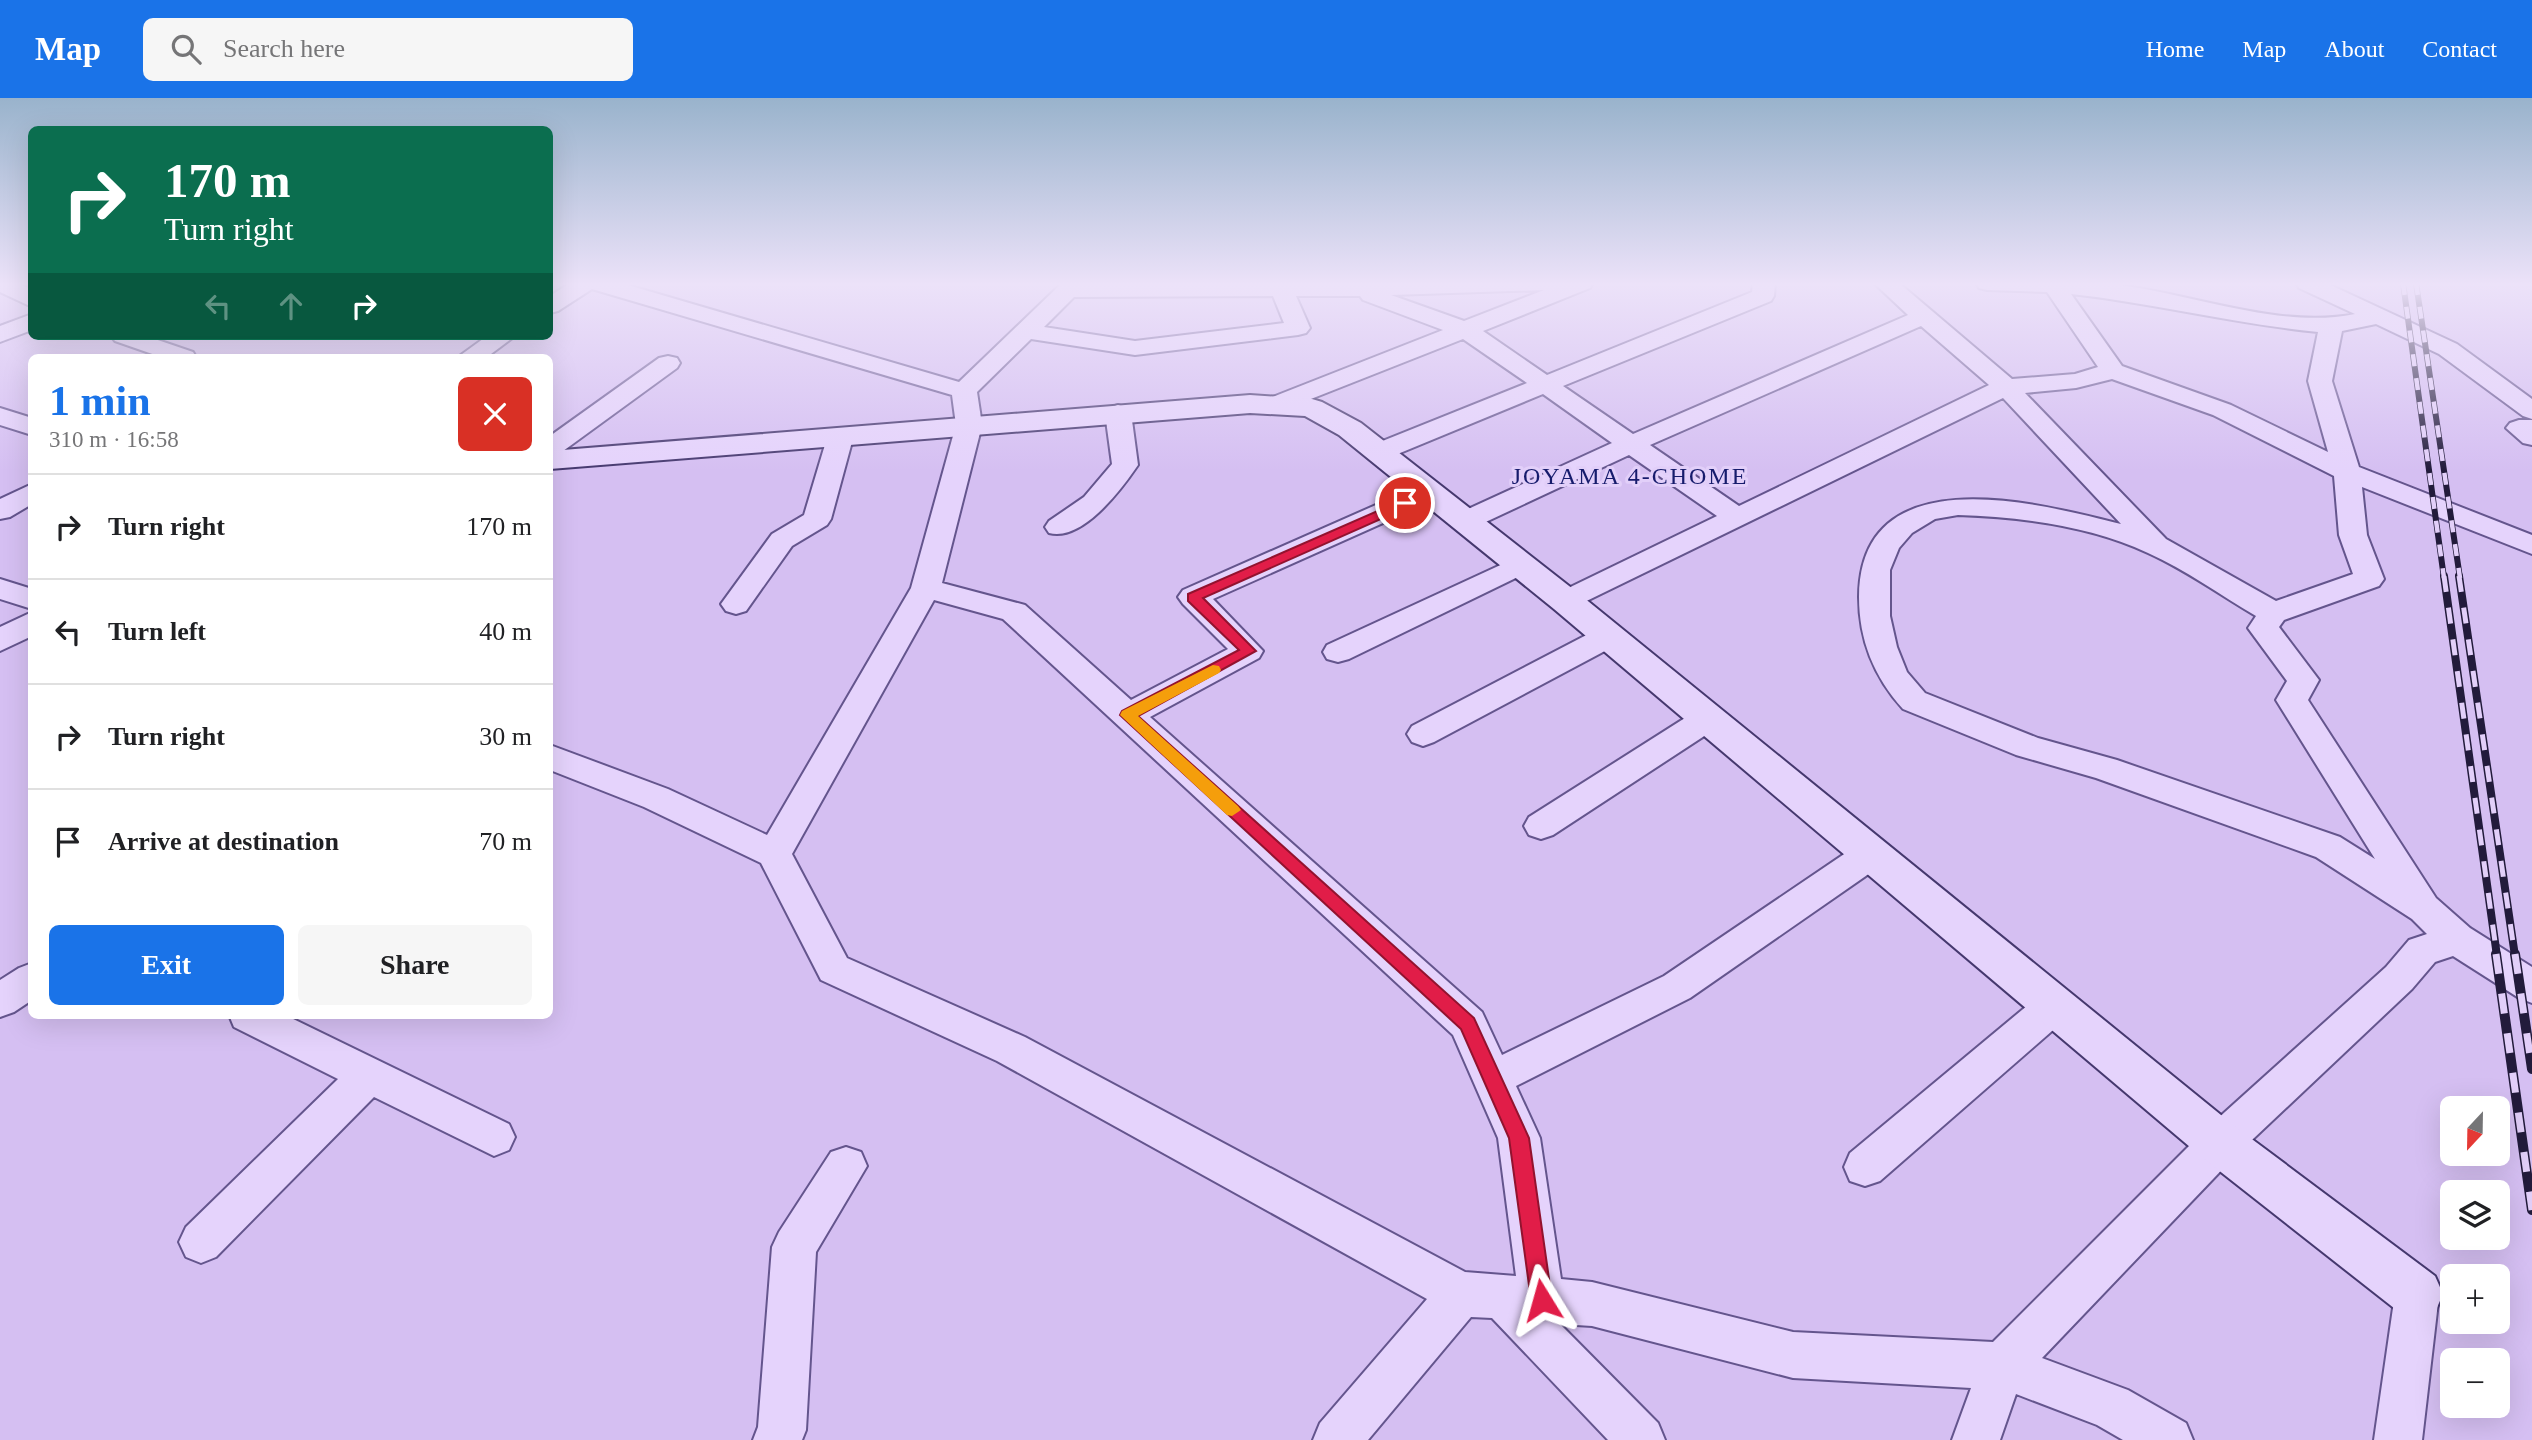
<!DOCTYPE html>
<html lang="en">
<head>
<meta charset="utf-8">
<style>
  :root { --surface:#fff; --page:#f6f6f6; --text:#202124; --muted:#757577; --line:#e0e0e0; --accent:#1a73e8 }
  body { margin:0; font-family:"Times New Roman",serif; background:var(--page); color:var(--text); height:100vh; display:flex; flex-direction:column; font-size:26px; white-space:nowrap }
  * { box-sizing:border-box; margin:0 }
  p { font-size:23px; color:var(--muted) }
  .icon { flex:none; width:38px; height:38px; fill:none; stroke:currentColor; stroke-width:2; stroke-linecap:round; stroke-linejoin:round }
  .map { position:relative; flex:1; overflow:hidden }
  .panel { position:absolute; left:28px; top:256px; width:525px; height:665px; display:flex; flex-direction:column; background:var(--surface); border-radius:10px; box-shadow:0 7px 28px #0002 }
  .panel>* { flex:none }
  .top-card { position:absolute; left:28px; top:28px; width:525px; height:214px; border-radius:10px; box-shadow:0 7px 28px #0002; background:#0b6e4f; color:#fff; overflow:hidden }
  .needle { width:46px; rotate:202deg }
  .tools { position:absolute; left:2440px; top:998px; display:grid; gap:14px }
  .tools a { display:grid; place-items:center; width:70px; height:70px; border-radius:10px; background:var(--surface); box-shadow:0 7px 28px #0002; font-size:35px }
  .pin { position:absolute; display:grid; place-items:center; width:60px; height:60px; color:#fff; margin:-30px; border:4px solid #fff; border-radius:50%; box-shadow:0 2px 7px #0007 }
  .me { position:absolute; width:77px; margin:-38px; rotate:352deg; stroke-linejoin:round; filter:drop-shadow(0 0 5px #0008) }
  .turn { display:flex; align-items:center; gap:24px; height:147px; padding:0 21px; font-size:32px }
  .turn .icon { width:91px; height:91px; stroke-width:2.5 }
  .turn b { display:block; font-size:49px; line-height:60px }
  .lanes { display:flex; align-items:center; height:66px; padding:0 21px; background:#0003; justify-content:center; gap:35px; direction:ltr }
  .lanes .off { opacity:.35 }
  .round { display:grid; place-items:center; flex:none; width:74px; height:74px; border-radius:10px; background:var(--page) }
  .overview { display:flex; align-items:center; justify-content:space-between; height:119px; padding:0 21px }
  h1 { font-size:42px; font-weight:700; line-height:52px; color:var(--accent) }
  .button { display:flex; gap:14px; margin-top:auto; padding:14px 21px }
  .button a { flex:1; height:80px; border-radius:10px; background:var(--accent); color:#fff; font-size:28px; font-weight:700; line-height:80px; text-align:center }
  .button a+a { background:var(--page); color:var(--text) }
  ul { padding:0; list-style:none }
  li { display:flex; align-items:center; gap:21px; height:105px; padding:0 21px; border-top:2px solid var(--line) }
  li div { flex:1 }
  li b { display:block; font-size:26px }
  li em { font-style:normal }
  header { display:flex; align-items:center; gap:42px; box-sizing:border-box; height:98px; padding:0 35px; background:var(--accent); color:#fff }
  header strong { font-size:33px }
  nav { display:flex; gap:38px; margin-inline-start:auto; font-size:24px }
  .search { width:490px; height:63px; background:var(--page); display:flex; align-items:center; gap:18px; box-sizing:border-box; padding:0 24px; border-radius:10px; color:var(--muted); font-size:26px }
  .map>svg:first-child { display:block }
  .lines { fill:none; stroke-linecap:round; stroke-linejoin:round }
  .street-casing { stroke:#64558d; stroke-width:4 }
  .secondary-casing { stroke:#45386e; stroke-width:4 }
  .street { fill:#e5d3fc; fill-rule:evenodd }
  .secondary { fill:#e5d3fc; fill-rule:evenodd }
  .rail-far2-casing { stroke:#221b3b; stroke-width:6 }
  .rail-far1-casing { stroke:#221b3b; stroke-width:8 }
  .rail-casing { stroke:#221b3b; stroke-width:10 }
  .rail-far2 { stroke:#e2cff9; stroke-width:4.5; stroke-dasharray:12; stroke-linecap:butt }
  .rail-far1 { stroke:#e2cff9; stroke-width:5; stroke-dasharray:16; stroke-linecap:butt }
  .rail { stroke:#e2cff9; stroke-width:7; stroke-dasharray:20; stroke-linecap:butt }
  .route { fill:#e11d48; stroke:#92132f; stroke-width:2 }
  .slow { fill:#f59e0b }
  .labels { text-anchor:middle; stroke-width:6; stroke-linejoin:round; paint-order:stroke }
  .neighbourhood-label { font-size:24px; letter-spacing:2px; fill:#161b6c; stroke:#e2cff9 }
</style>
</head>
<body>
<header>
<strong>Map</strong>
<div class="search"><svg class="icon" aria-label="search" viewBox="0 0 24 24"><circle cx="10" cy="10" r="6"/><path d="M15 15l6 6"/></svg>Search here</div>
<nav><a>Home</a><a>Map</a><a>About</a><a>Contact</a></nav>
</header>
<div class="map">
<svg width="2532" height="1342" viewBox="0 0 2532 1342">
  <rect width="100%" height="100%" fill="#d5bff2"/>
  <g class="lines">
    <defs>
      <path id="street" d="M0,185H18L32,192V209L0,194Z
        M570,185H621L959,284L1062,185H1557L1556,187L1593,185L1590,190L1483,233L1547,277L1752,194L1753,185H1775L1774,198L1771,203L1563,288L1633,336L1908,217L1874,185H1899L2012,281L2075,276L2098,269L2047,194L1987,192L1979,190L1976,185C2026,185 2077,181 2126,188C2198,198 2283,231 2355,216L2299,190L2296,185H2326L2457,246L2532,301V321L2523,318L2439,256L2376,226L2342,233L2332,283L2359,369L2532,437V456L2362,389L2367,437L2384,481L2379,488L2284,522L2279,529L2319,582L2308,602L2436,800L2470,830L2532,869V905L2519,900L2453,858L2435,864L2412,891L2235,1058L2042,1260L2128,1292L2186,1325L2193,1342H2123L2097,1327L2016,1296L2000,1342H1952L1971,1290L1793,1280L1592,1228L1560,1226L1658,1325L1665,1342H1608L1492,1220L1471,1219L1368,1342H1313L1320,1325L1427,1201L997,963L821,882L761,765L644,709L550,672V647L668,691L767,737L911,490L956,327L952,297L592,191L558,213L550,215V198ZM1544,192L1464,223L1391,197ZM2071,196C2154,205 2235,226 2318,234L2308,283L2328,354L2231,307L2122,268ZM1273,198L1284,225L1135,243L1044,229L1074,199ZM1296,198H1360L1363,202L1443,232L1265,302L1261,307L1265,312L1274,315L1283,312L1463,241L1527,285L1370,348L1366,354L1370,360L1379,362L1388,360L1543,296L1612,345L1455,417L1451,423L1455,429L1465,432L1475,429L1629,357L1717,418L1556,496L1551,503L1556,510L1566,513L2003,300L2121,426C2037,405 1860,358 1859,499C1859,542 1874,579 1903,611L2016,657L2096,680L2316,759L2412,821L2427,836L2409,842L2386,869L2205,1032L1993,1244L1793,1234L1592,1184L1561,1181L1540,1040L1516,988L1690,900L1883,766L1889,756L1883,746L1871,742L1859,746L1664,878L1502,957L1482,914L1150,619L1259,560L1263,553L1213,501L1439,400L1443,394L1439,388L1429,386L1419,388L1183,492L1178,499L1183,506L1228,551L1131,602L1025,507L942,485L982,327L977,294L1031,241L1135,257L1298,237L1306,235L1310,230ZM1921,228L1989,287L1739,408L1650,347ZM2112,281L2213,317L2334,378L2339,437L2353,476L2276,503L2166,441L2025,295L2076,290ZM1958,417C2021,419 2091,428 2148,455C2186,472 2220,497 2256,518L2248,530L2287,583L2276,602L2375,761L2340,739L2117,662L2038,640L1925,595L1907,574L1897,549L1890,518V472L1899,450L1912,435L1935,421ZM934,502L1003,521L1453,937L1498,1040L1516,1178L1465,1174L1025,939L847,860L792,756Z
        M32,216V232L0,244V228Z
        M111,238H146L193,254L196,259H161L115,243Z
        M487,238H515L487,259H458Z
        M668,258L677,260L680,265L677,270L559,356L550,358V338L659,260Z
        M1118,307L1127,310L1131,315L1138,367C1121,392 1082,444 1049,435L1045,429L1049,423L1084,399L1112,366L1105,315L1109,310Z
        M0,310L32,320V337L0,327Z
        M2519,322H2532V347L2523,345L2506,330L2510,325Z
        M840,332L849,334L853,340L831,421L827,427L792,448L746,513L736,516L726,513L721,506L772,436L804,417L827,340L831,334Z
        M32,386V406L10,419L0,421V401Z
        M1520,458L1530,461L1534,467L1530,473L1349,561L1338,564L1327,561L1323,554L1327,547Z
        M0,481L32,491V511L0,501Z
        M32,514V538L0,553V529Z
        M1607,529L1618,532L1622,539L1618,546L1434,644L1423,648L1412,644L1407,636L1412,628L1596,532Z
        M1707,610L1718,613L1723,621L1718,629L1553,737L1541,741L1529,737L1524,728L1529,719L1696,613Z
        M32,865V902L14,914L0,919V882L19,870Z
        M2054,892L2068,897L2073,908L2068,919L1880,1083L1865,1088L1850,1083L1844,1069L1850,1055L2040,897Z
        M229,917H285L509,1026L515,1039L509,1052L494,1058L374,999L216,1159L201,1165L186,1159L179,1144L186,1129L338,981L234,929Z
        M846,1049L861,1054L867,1068L816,1154L806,1332L802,1342H753L758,1329L772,1149L779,1134L831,1054Z
        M2417,1174L2433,1180L2439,1196L2422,1342H2374L2395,1196L2401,1180Z"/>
      <path id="secondary" d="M1250,297L1312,301L1322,304L1361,325L1578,495L2237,1030L2435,1178L2443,1196L2435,1214L2417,1221L2399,1214L2203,1060L1554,511L1339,337L1305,318L1250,315L550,371V353Z"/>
    </defs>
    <use href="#street" class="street-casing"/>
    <use href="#secondary" class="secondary-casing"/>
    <use href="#street" class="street"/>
    <use href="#secondary" class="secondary"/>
    <defs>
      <path id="rail-far2" d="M2403,185L2444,480
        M2416,185L2460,480"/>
      <path id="rail-far1" d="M2444,478L2497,858
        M2459,478L2515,858"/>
      <path id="rail" d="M2496,856L2532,1112
        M2515,856L2532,971"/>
    </defs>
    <use href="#rail-far2" class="rail-far2-casing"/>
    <use href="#rail-far1" class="rail-far1-casing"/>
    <use href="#rail" class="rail-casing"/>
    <use href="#rail-far2" class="rail-far2"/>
    <use href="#rail-far1" class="rail-far1"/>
    <use href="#rail" class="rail"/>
  </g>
  <linearGradient id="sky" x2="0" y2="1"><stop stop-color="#99b3cc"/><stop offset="0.5" stop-color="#ece2f9"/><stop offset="1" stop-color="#ece2f9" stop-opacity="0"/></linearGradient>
  <rect width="2532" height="373" fill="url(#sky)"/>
  <path class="route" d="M1405,401L1412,405L1410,408L1203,500L1256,553L1138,618L1474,920L1529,1040L1552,1202L1549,1209L1542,1213L1534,1209L1531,1202L1509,1040L1461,931L1120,617L1122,613L1239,552L1188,503V496Z"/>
  <path class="slow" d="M1213,567L1219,568L1221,572L1219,575L1138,618L1238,708L1241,712L1232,718L1227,717L1120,617L1122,613Z"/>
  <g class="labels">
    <g class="neighbourhood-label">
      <text x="1630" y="386">JOYAMA 4-CHOME</text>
    </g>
  </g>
</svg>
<div class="tools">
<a><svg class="needle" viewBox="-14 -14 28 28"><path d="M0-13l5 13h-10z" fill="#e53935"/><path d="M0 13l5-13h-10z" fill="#757577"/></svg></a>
<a><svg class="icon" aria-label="layers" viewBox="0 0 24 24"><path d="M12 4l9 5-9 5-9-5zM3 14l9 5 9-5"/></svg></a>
<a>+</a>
<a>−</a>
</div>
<div class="pin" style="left:1405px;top:405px;background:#d93025"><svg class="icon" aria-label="arrive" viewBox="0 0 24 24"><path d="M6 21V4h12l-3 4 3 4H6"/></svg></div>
<svg class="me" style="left:1542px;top:1202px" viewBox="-20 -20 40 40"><path d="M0-17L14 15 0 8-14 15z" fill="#e11d48" stroke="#fff" stroke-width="4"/></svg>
<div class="top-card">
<div class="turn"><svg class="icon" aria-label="right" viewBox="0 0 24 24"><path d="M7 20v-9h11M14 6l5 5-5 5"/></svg><div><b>170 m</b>Turn right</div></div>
<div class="lanes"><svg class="icon off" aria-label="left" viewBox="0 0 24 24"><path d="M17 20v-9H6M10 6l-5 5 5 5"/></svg><svg class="icon off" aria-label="ahead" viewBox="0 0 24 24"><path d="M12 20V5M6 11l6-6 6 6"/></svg><svg class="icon" aria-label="right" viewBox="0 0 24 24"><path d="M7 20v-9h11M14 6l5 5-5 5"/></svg></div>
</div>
<section class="panel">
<div class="overview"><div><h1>1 min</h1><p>310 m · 16:58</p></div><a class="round" style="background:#d93025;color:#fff"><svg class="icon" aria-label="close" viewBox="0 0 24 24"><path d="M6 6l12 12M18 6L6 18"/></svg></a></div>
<ul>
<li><svg class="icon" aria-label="right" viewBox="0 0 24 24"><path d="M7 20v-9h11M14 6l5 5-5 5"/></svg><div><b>Turn right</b></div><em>170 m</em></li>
<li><svg class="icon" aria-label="left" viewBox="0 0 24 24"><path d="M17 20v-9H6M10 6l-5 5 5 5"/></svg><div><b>Turn left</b></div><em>40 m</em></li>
<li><svg class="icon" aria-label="right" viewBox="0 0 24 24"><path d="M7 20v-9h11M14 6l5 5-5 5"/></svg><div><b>Turn right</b></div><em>30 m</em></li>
<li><svg class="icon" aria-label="arrive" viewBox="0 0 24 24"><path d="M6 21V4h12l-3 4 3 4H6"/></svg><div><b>Arrive at destination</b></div><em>70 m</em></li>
</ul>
<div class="button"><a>Exit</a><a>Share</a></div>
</section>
</div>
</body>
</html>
